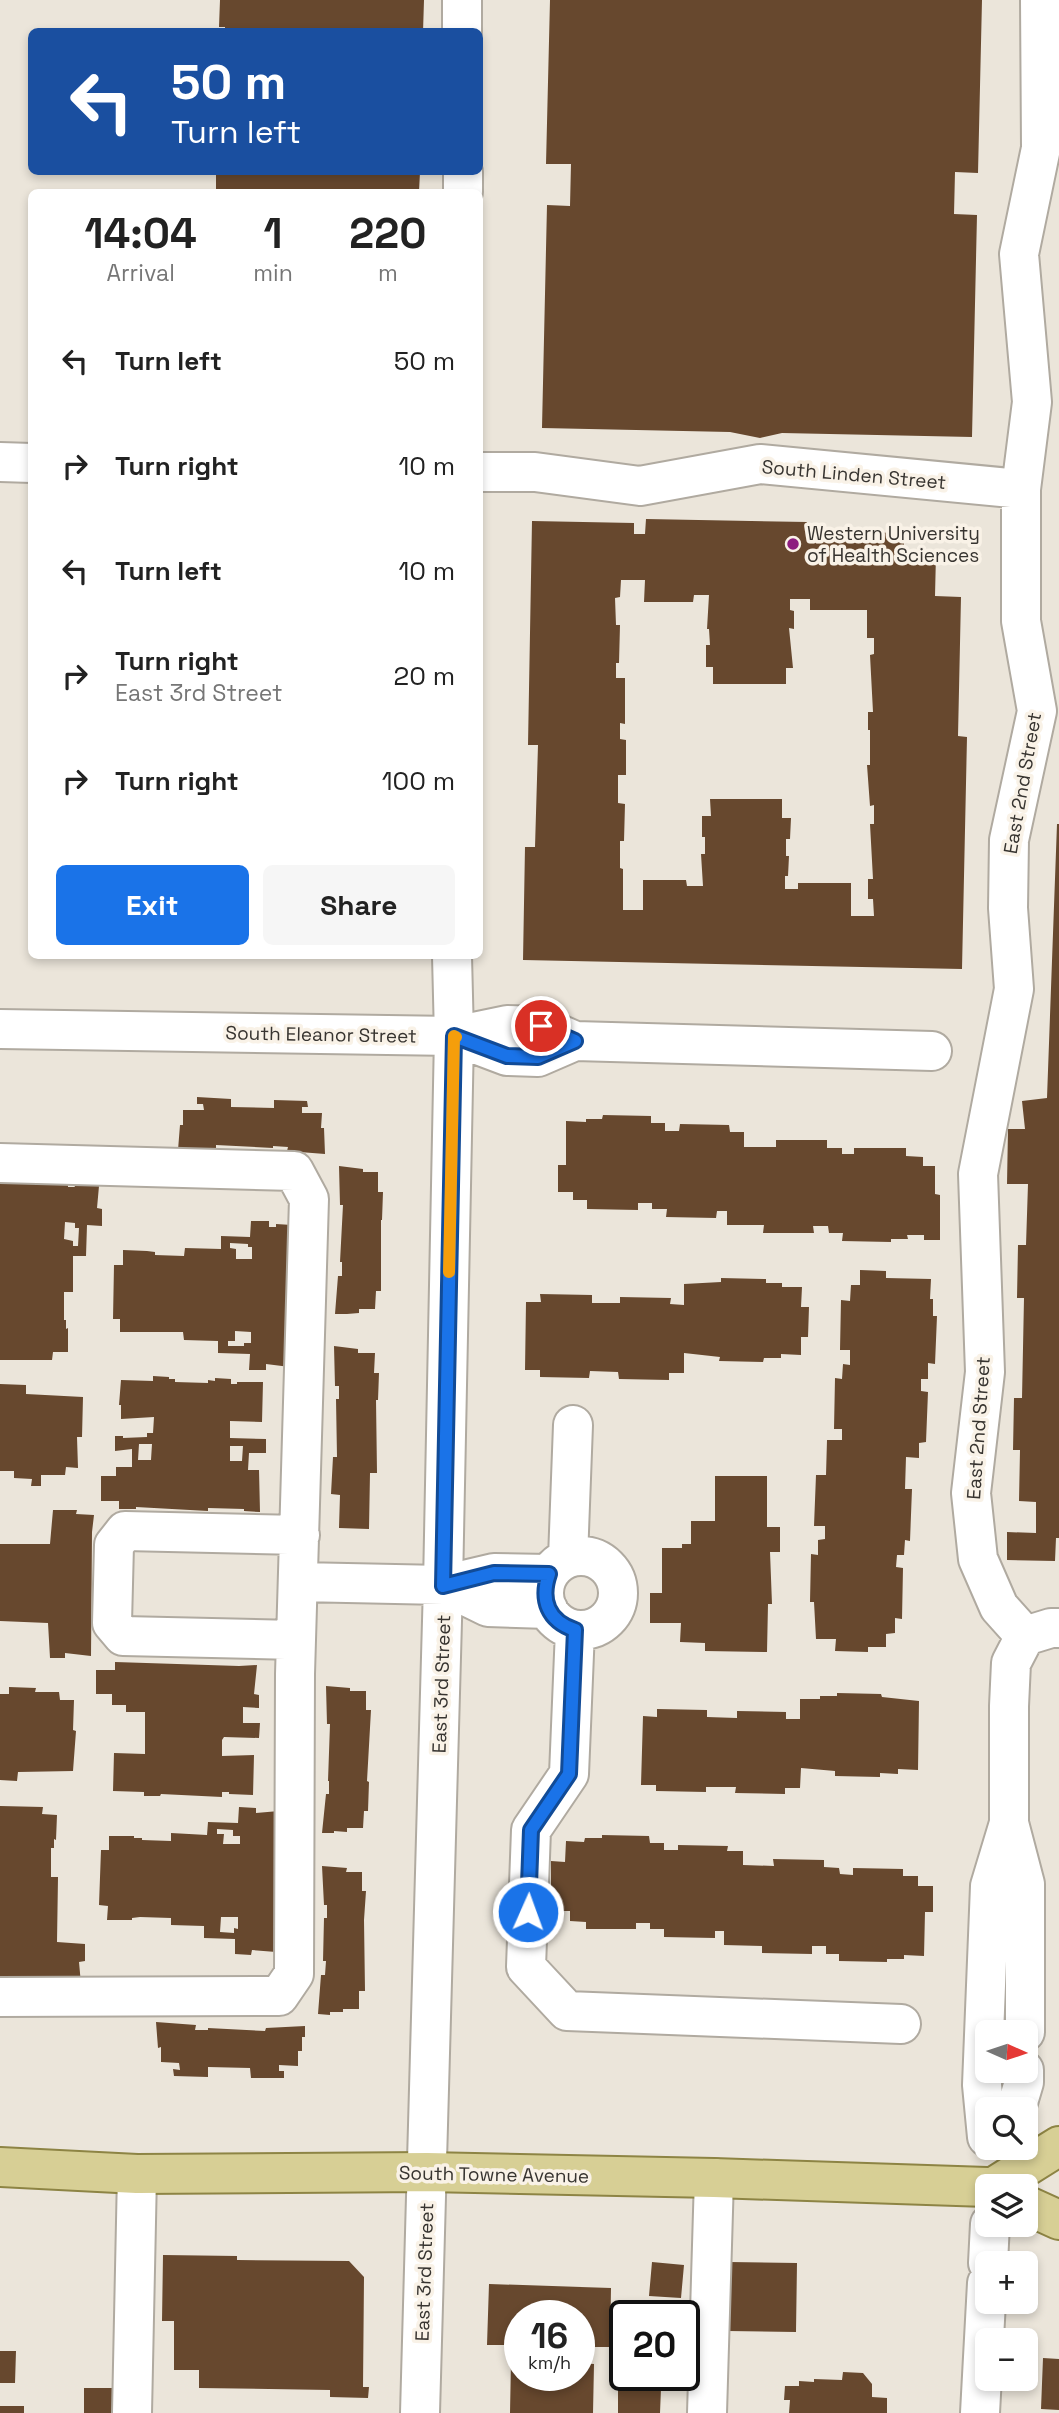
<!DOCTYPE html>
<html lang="en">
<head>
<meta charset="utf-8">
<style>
  :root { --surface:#fff; --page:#f6f6f6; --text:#222; --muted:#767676; --accent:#1a73e8 }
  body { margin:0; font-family:"Space Grotesk",sans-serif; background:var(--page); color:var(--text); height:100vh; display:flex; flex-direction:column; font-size:26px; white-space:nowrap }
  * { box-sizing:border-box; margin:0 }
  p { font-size:23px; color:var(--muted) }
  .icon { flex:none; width:38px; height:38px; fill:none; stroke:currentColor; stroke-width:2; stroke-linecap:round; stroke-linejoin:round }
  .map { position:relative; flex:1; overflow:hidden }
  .side { position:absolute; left:28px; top:189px; width:455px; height:770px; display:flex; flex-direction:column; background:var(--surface); border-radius:10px; box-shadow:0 4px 10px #0003 }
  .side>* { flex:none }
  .hud { position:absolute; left:28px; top:28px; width:455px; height:147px; border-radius:10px; box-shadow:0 4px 10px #0003; background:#1a4fa0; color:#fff; overflow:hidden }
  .needle { width:46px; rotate:93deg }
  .controls { position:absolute; left:975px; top:2020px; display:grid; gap:14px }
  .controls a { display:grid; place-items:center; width:63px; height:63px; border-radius:10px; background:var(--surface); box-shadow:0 4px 10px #0003; font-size:35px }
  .speed { position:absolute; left:504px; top:2300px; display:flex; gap:14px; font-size:35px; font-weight:700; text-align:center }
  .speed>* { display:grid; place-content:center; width:91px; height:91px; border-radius:50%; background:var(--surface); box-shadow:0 4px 10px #0003; line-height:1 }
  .speed small { font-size:18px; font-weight:400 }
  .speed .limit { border:4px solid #111; border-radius:10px; background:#fff; color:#111 }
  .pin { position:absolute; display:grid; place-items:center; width:60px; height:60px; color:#fff; margin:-30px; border:4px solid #fff; border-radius:50%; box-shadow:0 2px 7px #0007 }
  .me { position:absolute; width:77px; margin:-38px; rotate:2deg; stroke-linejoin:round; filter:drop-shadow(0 0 5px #0008) }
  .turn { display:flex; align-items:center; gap:24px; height:147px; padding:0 28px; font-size:32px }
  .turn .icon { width:91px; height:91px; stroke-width:2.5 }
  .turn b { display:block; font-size:49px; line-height:60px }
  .eta { display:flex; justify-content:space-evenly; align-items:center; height:119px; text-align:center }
  .eta b { font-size:42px; font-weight:600; line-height:49px }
  .primary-button { display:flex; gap:14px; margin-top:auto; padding:14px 28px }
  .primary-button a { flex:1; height:80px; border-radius:10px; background:var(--accent); color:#fff; font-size:28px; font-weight:600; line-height:80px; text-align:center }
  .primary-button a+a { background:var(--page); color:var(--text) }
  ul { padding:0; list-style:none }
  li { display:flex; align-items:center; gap:21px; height:105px; padding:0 28px }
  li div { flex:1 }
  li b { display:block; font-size:26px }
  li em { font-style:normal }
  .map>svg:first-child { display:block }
  .building { fill:#67482e; fill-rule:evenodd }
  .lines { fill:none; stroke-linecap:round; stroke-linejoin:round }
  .minor-casing { stroke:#b0aaa0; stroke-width:42 }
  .major-casing { stroke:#8d8444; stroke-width:42 }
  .minor { stroke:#fff; stroke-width:38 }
  .major { stroke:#d7cf95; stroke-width:38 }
  .route-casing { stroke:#114b97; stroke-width:18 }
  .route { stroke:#1a73e8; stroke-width:12 }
  .slow { stroke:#f59e0b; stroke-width:12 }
  .poi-dot { fill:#8d1d7f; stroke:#f9f2e7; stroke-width:2.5 }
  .labels { text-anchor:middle; stroke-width:7; stroke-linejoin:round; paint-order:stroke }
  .street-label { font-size:19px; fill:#373430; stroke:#f9f2e7 }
  .poi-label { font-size:19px; fill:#373430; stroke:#f9f2e7; text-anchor:start }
</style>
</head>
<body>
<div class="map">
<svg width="1059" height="2413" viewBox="0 0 1059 2413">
  <rect width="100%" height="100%" fill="#ebe5da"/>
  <path class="building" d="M220,0H424L423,32H225V27H219Z
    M550,0H982L978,173L955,172L954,214L977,215L972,437L782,433L760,438L730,432L542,428L547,205L570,206L571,164H546Z
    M216,172H420L419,192H216Z
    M646,519L807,522L806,531L904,533V553L936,554L935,596L961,597L958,736L967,737L962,969L523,960L525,847H535L538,745H528L532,521L634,523V534H645ZM621,580H645L644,602H693L694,595H709L707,629H709L710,645H706V667H713V684H786V668H793L789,628L794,629V611L790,610V599H810V610H867V638H874V654L870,655L873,712H868V730H870V765H867L870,806L874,805V824H870L873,879H868V899H873L874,916H851V883H798V889H785V876H788L789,856H786V839H790L791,818H782V799H710L711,816H702V837H705V854H701L703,886H687L686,880H643V910H623V869L620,868V841H624L625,804L618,803V775H626V740L620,739V723L625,724V678H616V663H619L620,625H616L615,598L620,597Z
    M1057,824H1059V1538H1056L1055,1561L1007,1560V1532L1036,1533V1502L1019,1501L1020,1450H1013L1014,1398H1022L1024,1298H1017L1018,1245H1026L1028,1184H1007L1008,1129H1025L1022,1101L1047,1098Z
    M197,1097L231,1099V1107L274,1108V1100L307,1101L308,1107H302V1113H322L321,1128H324L325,1154L287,1151L288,1147L273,1146V1148L216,1145V1149L178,1150L180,1125H183V1110H204L203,1104H197Z
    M603,1115L651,1116V1123H665V1131H679L680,1124L729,1125L730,1132H744V1147H776V1140H827V1148H842V1154H854V1148H906V1156L923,1157V1166H935V1194L940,1195V1240H924V1235H907L908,1239H891V1242L842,1241L843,1233H829L828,1226H813L814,1233H763L764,1225H727V1211H717L716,1218L666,1217L667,1209H652V1203H638V1210L587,1209V1200H573V1192H558V1165H566V1121L586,1122V1119H602Z
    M339,1166L363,1169V1172H378V1192H383L382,1220H381V1291H376L375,1309H359V1313L347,1314H335L338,1276H342V1262H340L343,1205H340Z
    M0,1181L68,1182V1187H75L74,1185L99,1186L97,1208L102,1209V1226L87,1225L86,1256H73V1292H64V1320H66V1329L68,1328V1352H53L52,1360H0ZM65,1222L75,1223V1228H79L78,1246H73V1241L64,1239Z
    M251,1221H269V1227H276V1224L292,1225L290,1367L266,1364V1370H249L250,1354L218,1353V1341L184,1340L183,1332H120V1319H113L114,1265H123V1250L147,1251L155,1252V1255L184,1256L185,1248L221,1249V1236L250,1237ZM230,1243L248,1244V1247H252V1259H236V1249L230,1248ZM235,1331L251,1332V1343H244V1346H228V1341H235Z
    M860,1270L886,1271V1278L931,1279L930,1299H933V1316H937L935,1364L928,1363V1379H921V1391L928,1392L926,1442L919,1443V1458L906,1457L905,1489H912L910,1541L905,1540L904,1555H897L896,1567L903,1568L902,1619L895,1618V1633L886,1634V1647H868V1652L835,1651L836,1639H816L814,1602H810L811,1554L818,1555V1540L825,1539V1526H814L816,1475H826L827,1440H842V1429H834L835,1378L842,1379L843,1364L850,1365V1350H840L841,1300L850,1301L851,1285H860Z
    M721,1278L766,1279V1283H782V1287H802L801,1307H809L808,1337H801V1355L781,1354V1358H764L763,1362L719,1361L720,1357L684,1353V1373H669V1380L619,1379L618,1372L590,1371L589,1378L540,1377V1370H525L526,1302H541L540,1294L592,1295V1303H620V1297L671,1298L670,1304L684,1305V1284L721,1282Z
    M334,1346L358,1349V1353H375L374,1373H379L378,1400H376L377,1473H370L369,1529L339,1528L340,1495L331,1494L333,1457H337L336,1399H339V1386H335Z
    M153,1376L169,1377V1379H175V1382L208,1383V1380L215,1381V1378L231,1379V1384H237V1382H263L262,1422L230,1421V1438L266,1439V1453H249L248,1470H259L260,1512L244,1511V1509L208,1508V1511L136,1507V1509H119V1501H101V1476H116V1467H132V1449L115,1451V1436H123V1438L147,1437V1433H153L154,1417L121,1419V1405H119L121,1380L153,1381ZM139,1444H152L151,1460H138ZM230,1446H243L242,1461H230Z
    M0,1384L26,1385V1394L83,1397L82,1437H77L78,1468L66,1467L65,1475H41V1486H31L32,1479L14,1478V1471H0Z
    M715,1476H767V1527H780V1552H770L772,1604H768L767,1652L705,1651V1643L680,1642L681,1623H650V1593H662V1548H682V1544H691V1521H715Z
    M53,1510H77L76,1514L94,1515L92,1532L91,1656L65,1653V1658H50L48,1623L0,1621V1544H50Z
    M115,1662L239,1666L257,1665L254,1694L259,1695V1708L243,1707V1723H260L259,1738L224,1737L222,1740V1756L254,1755L253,1795L229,1794V1792H222V1797L161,1794L160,1796H144V1792L113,1791L114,1753L145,1754V1712H126V1705H112V1694H96V1670H115Z
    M326,1686L350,1688V1691H366V1710H371L367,1781L369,1782L368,1811H364L363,1828H347V1832L334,1831V1833H322L326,1794H329V1781H328L330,1724H327Z
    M9,1687L36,1688L35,1692H59L60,1700H74L73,1730L76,1731L73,1771L18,1772L17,1781L0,1780V1694H9Z
    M837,1693L881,1694L882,1697L919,1701L918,1770L898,1769V1774L880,1773V1777L835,1776V1771L801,1768L800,1788H785V1794L735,1793L736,1787H706V1792L656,1791V1785H641L643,1716L657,1717V1709L707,1710V1717L737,1718V1711L786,1712V1719H800V1699H820V1696H837Z
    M0,1806L43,1807L42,1814L57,1815L56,1840L54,1839V1848H51V1877H58L57,1942L85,1944V1961L79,1962L81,1984L0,1982Z
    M239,1807L256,1808V1813L279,1811V1921H274V1928H276V1952L252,1950L251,1955L235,1954V1939L204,1938V1926L171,1925V1918L140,1917L132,1918V1920H107L108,1906L99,1905L101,1850H109V1836H134V1838H142V1840L171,1841V1833L207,1835L208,1822L238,1823ZM217,1829L233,1830V1836H240V1844H223L224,1834H217ZM221,1917H238V1929L234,1928V1933L220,1932Z
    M602,1835L649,1836L650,1843H664V1850H678V1845L728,1846L727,1851H743V1865L774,1866L773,1859L824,1860V1867L839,1868L840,1874L853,1875V1868L903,1869V1876H918V1886H933V1912H925L924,1956L904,1955V1959H887V1962L839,1961V1954H826V1946H812V1954L762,1953V1946L724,1945V1931H715V1938L664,1937V1929H650V1923H636V1929H586V1922L570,1921V1911H556V1895H551V1861L565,1862L566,1841L584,1842L585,1838H602Z
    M322,1866L347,1868L346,1872H362V1891H366L364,1920L365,1991H359V2009H343V2012H330V2015L318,2014L321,1975H325L326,1961H323L324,1918H327V1905H324Z
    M156,2022L196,2025L195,2030H208V2028L265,2031L266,2028L305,2026V2037H302V2051H298V2066L279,2065V2071H284V2078H251L250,2068L208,2067V2077L174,2076L173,2069L180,2070L179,2063L161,2062V2047L158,2048Z
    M163,2255L237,2256V2260L349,2261L364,2277L363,2387H369L368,2398L330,2397V2390L199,2388V2370H174V2321H162Z
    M652,2262L684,2265L681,2298L649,2296Z
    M729,2262L797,2263L796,2332L728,2331Z
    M489,2284L611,2288L610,2347H579V2315H520V2345H487Z
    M678,2309H691L690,2346H684V2315H678Z
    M0,2351H16L15,2383H0Z
    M1043,2358L1059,2359V2410L1041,2409Z
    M511,2361L520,2362V2375H579V2363L594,2364L593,2413H510Z
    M843,2372L863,2373L872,2384V2397L887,2398V2413H789L790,2400H784L785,2386H799V2381L814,2382V2379L842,2380Z
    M618,2381L655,2382L654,2387L661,2388L660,2413H618Z
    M84,2388H126V2413H84Z
    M0,2406H24V2413H0Z"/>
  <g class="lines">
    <defs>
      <path id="minor" d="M462,0V32
        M463,172V192
        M0,462L32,463
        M480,472H535L640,486L760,464L1021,489
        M0,1029L454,1036L507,1025L541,1026L575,1041L932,1051
        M454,1036L507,1056L538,1057L575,1041
        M0,1163L294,1171L309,1199L295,1674L294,1974L279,1996L0,1997
        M544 1593a37 37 0 1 1 74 0a37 37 0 1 1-74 0Z
        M568,1558L573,1425
        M299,1582L443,1585L494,1573L549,1574
        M443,1585L488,1607L548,1609
        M575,1630L569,1774L531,1830L526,1967L567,2011L901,2024
        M1025,1636L999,1607L978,1559L971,1493L985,1372L978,1174L1014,989L1008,908L1009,840L1037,711L1021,621V489L1032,402L1019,254L1041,148L1040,0
        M1025,1636L1051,1628H1059
        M296,1640L123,1636L112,1623L114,1545L125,1531L300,1535
        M1025,2032V1884L1009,1823V1706L1011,1663L1025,1636
        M1016,2109L1024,2082V2070
        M987,2137L982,2085L990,1886L1009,1823
        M988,2263L990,2224
        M132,2413L137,2174
        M420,2413L443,1585L454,1036L452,956
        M707,2413L714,2178
        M980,2413L987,2283"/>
      <path id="major" d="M0,2167L137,2174L427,2172L714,2178L987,2187
        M995,2186L1059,2146
        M1026,2205L1059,2220"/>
    </defs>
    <use href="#minor" class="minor-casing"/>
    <use href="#major" class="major-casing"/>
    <use href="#minor" class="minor"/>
    <use href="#major" class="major"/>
  </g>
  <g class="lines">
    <defs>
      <path id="route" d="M528,1912L531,1830L569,1774L575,1630C548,1621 540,1600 549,1574L494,1573L443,1586L454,1036L507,1056L538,1057L575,1041L541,1026"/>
    </defs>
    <use href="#route" class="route-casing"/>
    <use href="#route" class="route"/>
    <path class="slow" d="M449,1272L454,1036L456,1037"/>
  </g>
  <circle class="poi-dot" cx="793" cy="544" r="7"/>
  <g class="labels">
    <g class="street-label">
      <text transform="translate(854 474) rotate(5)" y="7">South Linden Street</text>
      <text transform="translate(1022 783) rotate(-80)" y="7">East 2nd Street</text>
      <text transform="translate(321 1034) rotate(1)" y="7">South Eleanor Street</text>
      <text transform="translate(978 1428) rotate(-86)" y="7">East 2nd Street</text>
      <text transform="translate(441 1684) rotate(-88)" y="7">East 3rd Street</text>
      <text transform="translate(494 2174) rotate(1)" y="7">South Towne Avenue</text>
      <text transform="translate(424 2272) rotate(-88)" y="7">East 3rd Street</text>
    </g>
    <g class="poi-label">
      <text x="807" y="540">Western University<tspan x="807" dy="22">of Health Sciences</tspan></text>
    </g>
  </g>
</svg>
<div class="controls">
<a><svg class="needle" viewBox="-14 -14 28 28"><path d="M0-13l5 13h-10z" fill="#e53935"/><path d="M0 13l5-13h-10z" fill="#767676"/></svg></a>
<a><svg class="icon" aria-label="search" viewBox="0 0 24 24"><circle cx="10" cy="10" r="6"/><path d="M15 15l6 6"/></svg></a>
<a><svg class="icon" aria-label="layers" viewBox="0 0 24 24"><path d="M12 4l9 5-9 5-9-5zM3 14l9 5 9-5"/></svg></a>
<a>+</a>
<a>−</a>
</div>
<div class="speed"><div>16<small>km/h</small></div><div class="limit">20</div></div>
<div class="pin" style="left:541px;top:1026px;background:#d93025"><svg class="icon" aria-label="arrive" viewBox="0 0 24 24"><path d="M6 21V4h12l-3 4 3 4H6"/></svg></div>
<svg class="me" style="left:528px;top:1912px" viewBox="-20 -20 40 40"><circle r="17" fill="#1a73e8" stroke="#fff" stroke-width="3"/><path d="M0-11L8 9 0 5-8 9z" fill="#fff"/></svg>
<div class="hud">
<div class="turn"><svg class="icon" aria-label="left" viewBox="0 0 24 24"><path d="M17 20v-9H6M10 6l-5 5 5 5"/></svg><div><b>50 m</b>Turn left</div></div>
</div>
<section class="side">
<div class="eta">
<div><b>14:04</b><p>Arrival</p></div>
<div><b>1</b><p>min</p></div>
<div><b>220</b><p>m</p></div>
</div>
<ul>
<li><svg class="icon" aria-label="left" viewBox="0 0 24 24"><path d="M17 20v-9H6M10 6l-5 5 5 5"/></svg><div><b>Turn left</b></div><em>50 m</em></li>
<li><svg class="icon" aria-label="right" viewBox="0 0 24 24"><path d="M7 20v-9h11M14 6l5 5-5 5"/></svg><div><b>Turn right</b></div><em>10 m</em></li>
<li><svg class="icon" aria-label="left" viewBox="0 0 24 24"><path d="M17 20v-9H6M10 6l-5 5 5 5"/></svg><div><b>Turn left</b></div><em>10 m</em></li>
<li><svg class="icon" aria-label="right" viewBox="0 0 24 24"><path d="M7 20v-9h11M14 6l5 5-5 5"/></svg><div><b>Turn right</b><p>East 3rd Street</p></div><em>20 m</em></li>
<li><svg class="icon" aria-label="right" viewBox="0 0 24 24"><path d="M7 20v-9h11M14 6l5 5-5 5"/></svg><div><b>Turn right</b></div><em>100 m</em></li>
</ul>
<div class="primary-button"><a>Exit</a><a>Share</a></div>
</section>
</div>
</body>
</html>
